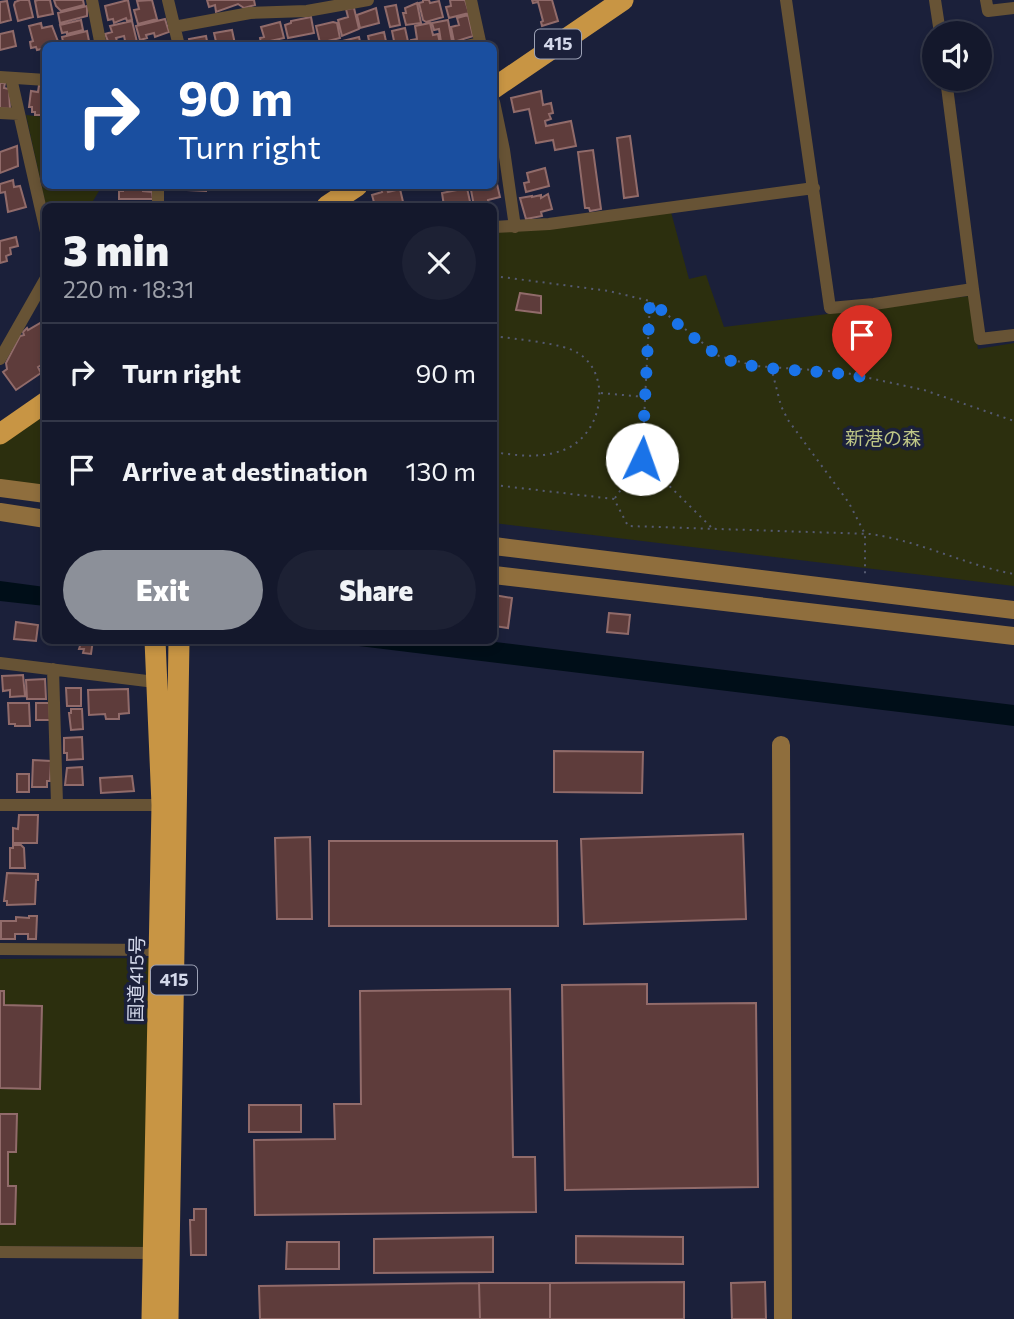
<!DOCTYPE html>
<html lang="en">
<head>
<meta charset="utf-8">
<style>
  :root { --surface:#14182c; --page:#1d2134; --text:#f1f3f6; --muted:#9da0a9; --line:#333748; --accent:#8c9099 }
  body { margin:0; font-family:Commissioner,"Noto Sans JP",sans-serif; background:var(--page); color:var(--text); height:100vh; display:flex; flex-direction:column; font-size:26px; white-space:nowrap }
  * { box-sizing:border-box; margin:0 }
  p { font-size:23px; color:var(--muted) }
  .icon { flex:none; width:38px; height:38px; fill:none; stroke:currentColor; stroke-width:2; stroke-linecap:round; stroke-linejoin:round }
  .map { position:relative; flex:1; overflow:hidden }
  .sheet { position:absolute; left:42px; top:203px; width:455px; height:441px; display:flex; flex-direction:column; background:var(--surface); border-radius:10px; box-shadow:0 4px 10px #0003,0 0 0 2px var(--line) }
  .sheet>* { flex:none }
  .hud { position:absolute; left:42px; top:42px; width:455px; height:147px; border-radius:10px; box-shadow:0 4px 10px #0003,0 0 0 2px var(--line); background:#1a4fa0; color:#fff; overflow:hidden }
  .controls { position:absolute; left:922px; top:21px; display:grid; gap:14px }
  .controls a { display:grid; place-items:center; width:70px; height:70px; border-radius:50%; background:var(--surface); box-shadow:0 4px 10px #0003,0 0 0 2px var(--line); font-size:35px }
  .pin { position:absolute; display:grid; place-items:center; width:60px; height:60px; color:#fff; margin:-72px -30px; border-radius:50% 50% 50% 0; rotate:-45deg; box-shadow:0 0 7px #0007 }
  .pin .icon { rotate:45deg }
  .me { position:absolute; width:77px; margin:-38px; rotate:3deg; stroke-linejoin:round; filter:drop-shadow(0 0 5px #0008) }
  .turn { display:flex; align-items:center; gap:24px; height:147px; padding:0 21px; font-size:32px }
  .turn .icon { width:91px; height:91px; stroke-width:2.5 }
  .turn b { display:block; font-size:49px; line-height:60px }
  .round { display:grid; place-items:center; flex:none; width:74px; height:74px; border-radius:37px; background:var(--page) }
  .overview { display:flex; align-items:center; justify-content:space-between; height:119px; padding:0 21px }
  h1 { font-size:42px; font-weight:800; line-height:52px }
  .button { display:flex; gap:14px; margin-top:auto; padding:14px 21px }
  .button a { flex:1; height:80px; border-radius:42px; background:var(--accent); color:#fff; font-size:28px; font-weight:800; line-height:80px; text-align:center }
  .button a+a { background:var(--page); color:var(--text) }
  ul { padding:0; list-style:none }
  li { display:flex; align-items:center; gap:21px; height:98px; padding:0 21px; border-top:2px solid var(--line) }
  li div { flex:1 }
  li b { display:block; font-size:26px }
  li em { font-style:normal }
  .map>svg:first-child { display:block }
  .green { fill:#2c2f0e }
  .water { fill:#000e18 }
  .building { fill:#5e3c3b; stroke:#916b6a; stroke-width:2 }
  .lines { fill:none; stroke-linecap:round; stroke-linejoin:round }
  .path { stroke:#555a71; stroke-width:2; stroke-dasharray:2 5; stroke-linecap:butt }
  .street { stroke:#675335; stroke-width:12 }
  .secondary { stroke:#8f6e3d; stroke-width:18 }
  .highway { stroke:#c89544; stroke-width:21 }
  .route { stroke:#1a73e8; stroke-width:12; stroke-dasharray:0 21.6 }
  .labels { text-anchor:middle; stroke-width:7; stroke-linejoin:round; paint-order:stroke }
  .shield { fill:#1b203a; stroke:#9ca1b5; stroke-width:2 }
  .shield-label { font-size:18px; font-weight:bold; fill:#d3d8ea }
  .park-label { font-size:19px; fill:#bec686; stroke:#1b203a }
  .street-label { font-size:19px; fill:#d3d8ea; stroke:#1b203a }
</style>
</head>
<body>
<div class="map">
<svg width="1014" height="1319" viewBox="0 0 1014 1319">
  <rect width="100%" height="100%" fill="#1b203a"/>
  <path class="green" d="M26,115L45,117L46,186H102L90,206H46Z
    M671,212L689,279L706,275L724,327L969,296L978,349L1014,343V586L494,523V233Z
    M45,407V490L0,484V436Z
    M150,958L149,1247L0,1246V959Z"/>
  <path class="water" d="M0,581L45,587V606L0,601Z
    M318,641H487L1014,705V726Z"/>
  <path class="building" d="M20,0H29L33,17L18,21L14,5L15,2Z
    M38,0H50L53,14L38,17L35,1Z
    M54,0H83L84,5L61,11L56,6Z
    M128,0L132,20L127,21L126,18L114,23L113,19L108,20L105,6Z
    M152,0L157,19L138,24L134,10L139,9L137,1Z
    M207,0H254L255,5L244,8L238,4L216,12L215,5L209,7Z
    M423,0H429L430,3L439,1L443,17L426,22L423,20L419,3L423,2Z
    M450,0H465L469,13L449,18L446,7L451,6Z
    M532,0H552L558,21L542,26L541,22L543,21L538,2L533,3Z
    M7,1L11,20L0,23V2Z
    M417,3L421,23L406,25L403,13H406L405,8Z
    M396,5L400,25L390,27L385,7Z
    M87,6V16L60,23L58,13Z
    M354,8L359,29L342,36L338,20L348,17L346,9Z
    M376,8L379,23L360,28L357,15Z
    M468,15L473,36L454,42L451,27L459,25L457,18Z
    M311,17L314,33L288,38L285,25L291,23V21Z
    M165,19L169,32L155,37L154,33L146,35L147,38L140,40L136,26Z
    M81,20L83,30L67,34V32L62,33L60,25Z
    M448,20L452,41L441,42L439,29L434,30L432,23Z
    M132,21L137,42L126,45L124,36L116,38L118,44L110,46L105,34L112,32L110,26Z
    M280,22L284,38L261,43L260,38L264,37L261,27Z
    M333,22L337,23L340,38L320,43L316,26Z
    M41,23L42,28L52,26L59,44L46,46V48L37,50L36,47L31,48L30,42L33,41L29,26Z
    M430,23L433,35L438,34L440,44L412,46L411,40L417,39L415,26Z
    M405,28L409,46H395L392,31Z
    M232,30L235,44L217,46L214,33Z
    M13,31L16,46L0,50V34Z
    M87,31L89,41L64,46L62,37Z
    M384,32L387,46H370L368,36Z
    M206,36L208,46H190L189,39Z
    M359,37L361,46H322Z
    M0,83H5L4,88L9,89L10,109L0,108Z
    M39,85L46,88V106L41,115H35V112H32V107H29L31,91L38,92Z
    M541,91L543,105L551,103L553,113L549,114L551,119L545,121L546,126L571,121L576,146L555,150L553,140L536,143L529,109L514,112L511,98Z
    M630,136L638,196L624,198L617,138Z
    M17,146L18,166L0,173V152Z
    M593,150L601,209L590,211L589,208H585L578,152Z
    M545,168L549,186L526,192L524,183L529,182L527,173Z
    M494,171L500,197L488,200L489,206H474L471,190L476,189L475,186H470H494Z
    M13,180L14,187L20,186L26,207L8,212L5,192L0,193V184Z
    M123,186H143V191L152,192L153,199H119V191H123Z
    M167,186H206V191L167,189Z
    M380,186H386L388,192L400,189L404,206H375L372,195L382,192Z
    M467,188L471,206H444L442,193Z
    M548,194L552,209L541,212L542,216L526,219L520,198L532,196V197L541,195V198Z
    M16,237L18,246L10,248L11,254L6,256L7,261L0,263V241Z
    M520,293L541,296V313L516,310Z
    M42,322L43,324L46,322V362L38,367L41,373L16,390L3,372L7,369L6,363L20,336L24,335L23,332L27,328L28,330Z
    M494,595L512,598L508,628L494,626Z
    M609,613L630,615L628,634L607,632Z
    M16,622L38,625L36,641L14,639Z
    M82,640H93L91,654L83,653L84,649H79Z
    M23,675L25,696L10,697V690L3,691L2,676Z
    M45,679L46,699H27L26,680Z
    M66,688H81V706H67Z
    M128,689L129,713L119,714V719H106L105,714L89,715L88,690Z
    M8,703H29L30,726H15V724H9Z
    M36,703H49L50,720H36Z
    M71,709H82L83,729L71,730L69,713H71Z
    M82,737L83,759L67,760V753H64V738Z
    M554,751L643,752L642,793L554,792Z
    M33,760L51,761L50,781H47V787H32Z
    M82,767L83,785H65L67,768Z
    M17,774H29V792H17Z
    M132,776L134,791L101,793L100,778Z
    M19,815H38L37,843H13V828L18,829Z
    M743,834L746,919L584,924L581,839Z
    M310,837L312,919H277L275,838Z
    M329,841H557L558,926H329Z
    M13,845H21L24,848L25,868H10V848H13Z
    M7,873L38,874V880H36L35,904L7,905V901H4Z
    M29,916H37L36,939H28V934H15V939H1V921H16V917L29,918Z
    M647,984V1004L756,1003L758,1187L565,1190L562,985Z
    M510,989L513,1157H535L536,1212L255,1215L254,1140L335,1139L334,1104H361L360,991Z
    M0,991H4V1005L42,1006L40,1089L0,1088Z
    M249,1105H301V1132H249Z
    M0,1114H17L16,1152H8V1186H16L15,1224H0Z
    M194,1209H206V1255H191L190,1220H194Z
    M576,1236L683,1237V1264L576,1263Z
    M493,1237V1272L374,1273V1239Z
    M287,1242H339V1269H286Z
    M684,1282V1319H550V1283Z
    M765,1282L766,1319H732L731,1283Z
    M479,1283L480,1319H260L259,1286Z
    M479,1283H550V1319H480Z"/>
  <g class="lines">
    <path class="path" d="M494,276L609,291L650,301L719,356L755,366L842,372L924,390L1014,421
      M650,302L642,459L713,529
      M494,336C514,339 563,343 578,353C612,374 603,431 568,448C545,459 518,456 494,452
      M771,367L781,406L788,420L849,503L865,534V576
      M601,393L645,397
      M494,485L614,499L628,526L870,534C920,541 965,565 1014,574
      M615,498L642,460"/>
    <path class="street" d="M92,0L101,46
      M168,0L179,46
      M471,0L481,46
      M786,0L830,308L874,304L973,289L980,339L1014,335
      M935,0L940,33
      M986,0L988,11L1014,8
      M174,27L250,13L307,11L368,0
      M466,46L480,43
      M0,77L46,80
      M11,78L46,232
      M946,79L973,289
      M494,102L504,150L515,227
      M0,113L19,114
      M158,206V186
      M494,227L549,224L814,188
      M0,359L46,278
      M0,663L155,682
      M53,669L57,804
      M0,805H162
      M0,949L159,950
      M0,1252L153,1253"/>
    <path class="secondary" d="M0,488L46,494
      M0,512L46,519
      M494,546L1014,610
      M494,575L1014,636
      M781,745L783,1319"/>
    <path class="highway" d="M494,88L623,0
      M327,206L357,186
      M0,434L46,402
      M152,1319L162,805L155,640
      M168,1319L179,640"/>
  </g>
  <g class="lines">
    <path class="route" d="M642,459L650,301C672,318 694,340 718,355C749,374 823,368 862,377"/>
  </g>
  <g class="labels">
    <g class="shield">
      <rect x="535" y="29.5" width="46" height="29" rx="5"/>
      <rect x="151" y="965.5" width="46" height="29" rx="5"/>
    </g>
    <g class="shield-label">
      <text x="558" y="50">415</text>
      <text x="174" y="986">415</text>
    </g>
    <g class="park-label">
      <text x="883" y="445">新港の森</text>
    </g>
    <g class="street-label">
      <text transform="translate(136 979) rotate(-89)" y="7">国道415号</text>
    </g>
  </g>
</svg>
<div class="controls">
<a><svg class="icon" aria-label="sound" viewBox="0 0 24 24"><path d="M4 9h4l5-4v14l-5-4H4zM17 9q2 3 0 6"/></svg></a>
</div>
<div class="pin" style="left:862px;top:377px;background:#d93025"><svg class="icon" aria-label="arrive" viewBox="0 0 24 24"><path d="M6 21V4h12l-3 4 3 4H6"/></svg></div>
<svg class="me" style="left:642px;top:459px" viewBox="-20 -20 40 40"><circle r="19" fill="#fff"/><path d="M0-13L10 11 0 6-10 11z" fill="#1a73e8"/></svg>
<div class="hud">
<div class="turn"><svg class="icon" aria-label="right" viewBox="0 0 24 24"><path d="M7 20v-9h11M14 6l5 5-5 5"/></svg><div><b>90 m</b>Turn right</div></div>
</div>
<section class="sheet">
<div class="overview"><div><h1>3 min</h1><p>220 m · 18:31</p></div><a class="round"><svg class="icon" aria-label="close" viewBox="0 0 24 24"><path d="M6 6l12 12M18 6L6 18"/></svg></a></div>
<ul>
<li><svg class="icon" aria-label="right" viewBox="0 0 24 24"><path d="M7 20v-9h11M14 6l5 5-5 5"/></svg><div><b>Turn right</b></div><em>90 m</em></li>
<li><svg class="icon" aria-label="arrive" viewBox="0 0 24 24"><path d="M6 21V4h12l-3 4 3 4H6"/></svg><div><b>Arrive at destination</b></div><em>130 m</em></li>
</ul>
<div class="button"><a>Exit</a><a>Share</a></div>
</section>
</div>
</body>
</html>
